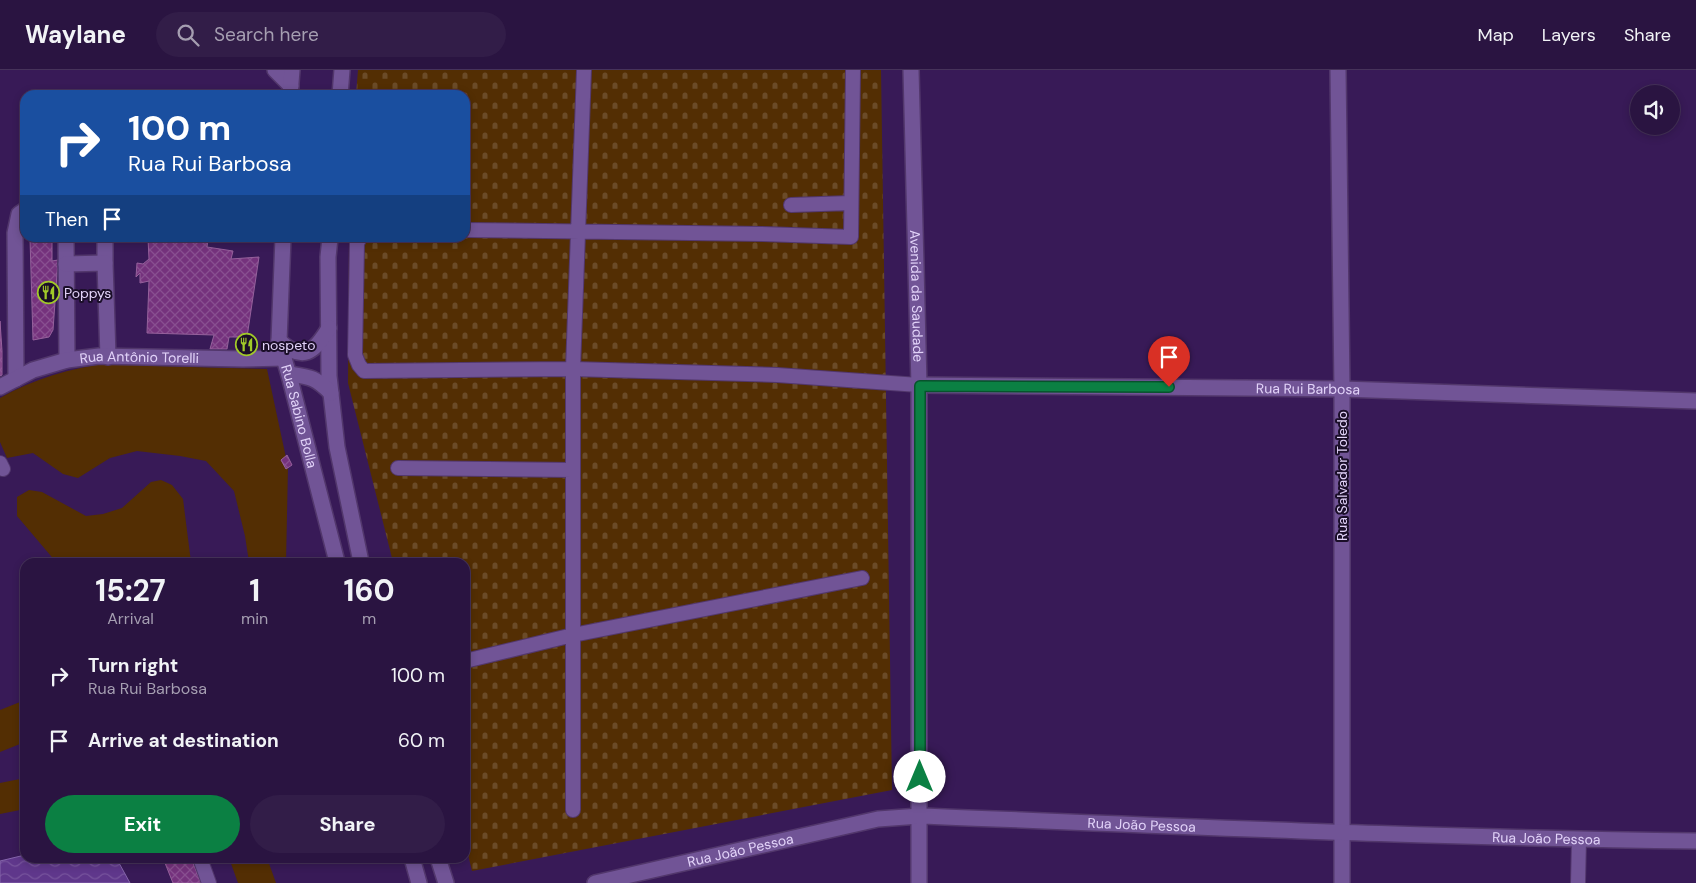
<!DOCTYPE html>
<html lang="en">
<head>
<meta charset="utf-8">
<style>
  :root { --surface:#2a1441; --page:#321d48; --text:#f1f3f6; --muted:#a59eb1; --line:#46335a; --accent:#0b8043 }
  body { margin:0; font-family:"DM Sans",sans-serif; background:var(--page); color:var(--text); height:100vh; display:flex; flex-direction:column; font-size:19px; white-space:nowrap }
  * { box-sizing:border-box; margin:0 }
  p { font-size:16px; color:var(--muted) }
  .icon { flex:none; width:28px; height:28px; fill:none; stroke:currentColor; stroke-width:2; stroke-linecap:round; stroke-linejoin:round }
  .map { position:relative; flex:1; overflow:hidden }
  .sheet { position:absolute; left:20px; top:488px; width:450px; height:305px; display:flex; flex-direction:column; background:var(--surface); border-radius:15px; box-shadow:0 2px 8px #0003,0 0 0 1px var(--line) }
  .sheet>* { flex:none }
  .top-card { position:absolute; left:20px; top:20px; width:450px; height:152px; border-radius:15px; box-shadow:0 2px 8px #0003,0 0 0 1px var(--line); background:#1a4fa0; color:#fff; overflow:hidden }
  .buttons { position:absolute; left:1630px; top:15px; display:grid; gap:10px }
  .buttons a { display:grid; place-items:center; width:50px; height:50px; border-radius:50%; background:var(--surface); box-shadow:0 2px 8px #0003,0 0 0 1px var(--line); font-size:25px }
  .pin { position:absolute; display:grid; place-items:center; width:42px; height:42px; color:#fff; margin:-51px -21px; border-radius:50% 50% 50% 0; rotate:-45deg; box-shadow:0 0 5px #0007 }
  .pin .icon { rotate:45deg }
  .me { position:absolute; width:55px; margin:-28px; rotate:0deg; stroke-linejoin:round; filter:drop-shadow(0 0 4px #0008) }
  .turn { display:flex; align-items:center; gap:18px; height:105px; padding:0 25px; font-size:22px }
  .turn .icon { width:65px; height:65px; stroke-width:2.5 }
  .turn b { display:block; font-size:35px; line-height:42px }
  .then { display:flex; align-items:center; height:48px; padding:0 25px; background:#0003; gap:10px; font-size:19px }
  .eta { display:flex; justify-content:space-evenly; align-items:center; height:85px; text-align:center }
  .eta b { font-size:30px; font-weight:700; line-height:35px }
  .button { display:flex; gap:10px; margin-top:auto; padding:10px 25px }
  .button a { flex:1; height:58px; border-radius:30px; background:var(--accent); color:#fff; font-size:20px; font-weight:700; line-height:58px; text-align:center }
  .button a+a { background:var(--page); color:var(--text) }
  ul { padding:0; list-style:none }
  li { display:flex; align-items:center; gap:15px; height:65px; padding:0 25px }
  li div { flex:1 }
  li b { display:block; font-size:19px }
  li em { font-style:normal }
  header { display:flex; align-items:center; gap:30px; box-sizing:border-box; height:70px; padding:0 25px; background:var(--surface); border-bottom:1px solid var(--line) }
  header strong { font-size:24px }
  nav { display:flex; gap:28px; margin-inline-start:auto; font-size:18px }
  .search { width:350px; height:45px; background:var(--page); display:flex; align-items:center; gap:12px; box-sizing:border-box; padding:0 18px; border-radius:28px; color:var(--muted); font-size:19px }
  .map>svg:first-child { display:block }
  .green { fill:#532e03 }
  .cemetery { fill:url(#cemetery-stones) }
  .water { fill:url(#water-waves); stroke:#8666ac }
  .building { fill:url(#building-cross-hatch); stroke:#96619c }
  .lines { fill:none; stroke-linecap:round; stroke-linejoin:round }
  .service-casing { stroke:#52376c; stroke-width:16 }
  .minor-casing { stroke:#52376c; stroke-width:18 }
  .tertiary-casing { stroke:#52376c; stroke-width:18 }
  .secondary-casing { stroke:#52376c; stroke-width:18 }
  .service { stroke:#715496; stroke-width:14 }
  .minor { stroke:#715496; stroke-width:15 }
  .tertiary { stroke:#715496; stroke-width:15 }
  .secondary { stroke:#715496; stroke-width:15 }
  .route-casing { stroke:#07532c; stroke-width:12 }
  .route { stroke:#0b8043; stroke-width:9 }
  .labels { text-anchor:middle; stroke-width:4; stroke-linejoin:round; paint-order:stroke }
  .poi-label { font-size:14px; fill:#e2d3f9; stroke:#1a0e28; text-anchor:start }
  .street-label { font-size:14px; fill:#e2d3f9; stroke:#1a0e28 }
</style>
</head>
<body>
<header>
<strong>Waylane</strong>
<div class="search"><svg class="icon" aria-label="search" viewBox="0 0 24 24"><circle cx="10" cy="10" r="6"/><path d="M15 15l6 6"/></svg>Search here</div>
<nav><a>Map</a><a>Layers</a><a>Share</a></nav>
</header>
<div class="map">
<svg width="1696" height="813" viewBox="0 0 1696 813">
  <defs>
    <pattern id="cemetery-stones" width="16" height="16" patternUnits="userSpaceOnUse" patternTransform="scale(1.25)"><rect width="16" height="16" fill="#532e03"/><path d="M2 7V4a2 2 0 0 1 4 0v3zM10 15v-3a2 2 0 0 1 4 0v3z" fill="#6b4b28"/></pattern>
    <pattern id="water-waves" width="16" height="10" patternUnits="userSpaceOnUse" patternTransform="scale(1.25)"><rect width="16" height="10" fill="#5f378b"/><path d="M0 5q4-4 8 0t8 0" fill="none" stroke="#76539c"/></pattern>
    <pattern id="building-cross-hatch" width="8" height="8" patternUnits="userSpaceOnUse" patternTransform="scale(1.25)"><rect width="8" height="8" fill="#75327d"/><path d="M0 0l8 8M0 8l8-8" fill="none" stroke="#884f90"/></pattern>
  </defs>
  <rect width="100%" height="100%" fill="#381a57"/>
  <path class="green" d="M109,293L155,296L267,299L288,397L286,492H249L245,466L234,421L206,391L180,386L137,381L110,388L78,408L63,404L33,383L7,388L0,372V328C33,309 71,298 109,293Z
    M161,410L172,415L183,429L191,492H56L17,446V427L29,420L42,422L86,446L103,444L122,438L151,412Z
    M25,630V672L0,682V640Z
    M25,708V739L0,744V713Z
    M229,788H267L276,813H238Z"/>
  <path class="cemetery" d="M358,0H881L892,720L472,801L465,772V492H393L348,313L349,168H465V25H356Z"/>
  <path class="water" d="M25,785V788H107L119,793L130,813H0V791Z"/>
  <path class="building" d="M30,168H52V191L58,190L53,260L49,267L33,270Z
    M148,168H218H208L207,177L233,181L231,189L259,187L247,267H229L227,279H210L214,265L147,263L149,211L140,213V203L136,207L137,193L143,194L149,189Z
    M0,251L2,281V305L0,306Z
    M287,385L292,395L286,399L281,390Z
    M163,788H191L201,813H173Z"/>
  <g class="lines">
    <defs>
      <path id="service" d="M791,135L851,133
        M465,160L762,164L851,167L853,0
        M360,168L357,173L355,285L359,295L364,301L573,299L777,305L919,315
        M0,393L3,399
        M398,398L573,400
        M465,591L573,565L862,508
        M573,740V299L584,0
        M200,788L209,813
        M1578,813L1579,770"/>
      <g id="minor">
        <path d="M66,168L67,290"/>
        <path d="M105,193V168"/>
        <path d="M66,194L105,193L108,287"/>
        <path d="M16,309L15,163L19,144L25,140"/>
        <path id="s1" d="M919,315L1342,319L1696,331"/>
      </g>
      <g id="tertiary">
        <path d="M275,0L291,16"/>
        <path id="s2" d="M911,0L919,315V813"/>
        <path d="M1338,0L1342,319V813"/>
      </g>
      <g id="secondary">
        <path d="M290,25L292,0"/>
        <path d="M340,25L342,0"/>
        <path id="s3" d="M283,168L279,271L290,309L337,492"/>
        <path d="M330,168L328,187L329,306L337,377L361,492"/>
        <path d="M279,271C303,292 314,283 329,258"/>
        <path d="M289,304C310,307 315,307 331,323"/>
        <path id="s4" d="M0,317L33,300L67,290L99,286L243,289L284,288"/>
        <path d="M412,788L419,813"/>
        <path d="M438,788L446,813"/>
        <path id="s5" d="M595,813L878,749L920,746C1179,756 1437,768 1696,771"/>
      </g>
    </defs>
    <use href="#service" class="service-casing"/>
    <use href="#minor" class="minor-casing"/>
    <use href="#tertiary" class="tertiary-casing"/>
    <use href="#secondary" class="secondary-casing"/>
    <use href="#service" class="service"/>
    <use href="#minor" class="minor"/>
    <use href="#tertiary" class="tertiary"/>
    <use href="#secondary" class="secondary"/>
  </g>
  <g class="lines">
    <defs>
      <path id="route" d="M920,707V316L1169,317"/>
    </defs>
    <use href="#route" class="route-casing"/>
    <use href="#route" class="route"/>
  </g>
  <defs>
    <symbol id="restaurant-ring" viewBox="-11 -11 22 22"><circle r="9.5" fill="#1a0e28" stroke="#a1c929" stroke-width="1.5"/><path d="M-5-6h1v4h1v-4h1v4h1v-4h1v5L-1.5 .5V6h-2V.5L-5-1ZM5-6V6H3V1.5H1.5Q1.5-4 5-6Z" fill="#a1c929"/></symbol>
  </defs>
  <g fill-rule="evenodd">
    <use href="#restaurant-ring" x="36" y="210" width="25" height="25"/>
    <use href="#restaurant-ring" x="234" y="262" width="25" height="25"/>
  </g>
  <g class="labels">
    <g class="poi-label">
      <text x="64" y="228">Poppys</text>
      <text x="262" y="280">nospeto</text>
    </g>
    <g class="street-label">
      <text dy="5" stroke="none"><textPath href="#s2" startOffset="226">Avenida da Saudade</textPath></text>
      <text dy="5" stroke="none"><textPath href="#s4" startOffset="145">Rua Antônio Torelli</textPath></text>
      <text dy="5" stroke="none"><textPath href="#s1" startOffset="389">Rua Rui Barbosa</textPath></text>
      <text dy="5" stroke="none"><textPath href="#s3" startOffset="181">Rua Sabino Bolla</textPath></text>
      <text transform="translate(1342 406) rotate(-90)" y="5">Rua Salvador Toledo</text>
      <text dy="5" stroke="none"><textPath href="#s5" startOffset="554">Rua João Pessoa</textPath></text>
      <text dy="5" stroke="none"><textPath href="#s5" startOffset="959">Rua João Pessoa</textPath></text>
      <text dy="5" stroke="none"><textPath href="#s5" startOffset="149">Rua João Pessoa</textPath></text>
    </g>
  </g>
</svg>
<div class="buttons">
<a><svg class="icon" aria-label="sound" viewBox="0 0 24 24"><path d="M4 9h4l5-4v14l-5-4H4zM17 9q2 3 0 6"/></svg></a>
</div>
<div class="pin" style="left:1169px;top:317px;background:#d93025"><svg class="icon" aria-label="arrive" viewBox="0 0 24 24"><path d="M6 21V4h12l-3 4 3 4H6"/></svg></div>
<svg class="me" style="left:920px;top:707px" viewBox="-20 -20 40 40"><circle r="19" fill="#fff"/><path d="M0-13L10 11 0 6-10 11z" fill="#0b8043"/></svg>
<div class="top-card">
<div class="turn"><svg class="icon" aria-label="right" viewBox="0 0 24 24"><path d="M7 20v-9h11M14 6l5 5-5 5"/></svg><div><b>100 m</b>Rua Rui Barbosa</div></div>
<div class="then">Then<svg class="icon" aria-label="arrive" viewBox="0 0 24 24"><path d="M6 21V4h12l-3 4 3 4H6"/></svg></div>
</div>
<section class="sheet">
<div class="eta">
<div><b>15:27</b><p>Arrival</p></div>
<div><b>1</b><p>min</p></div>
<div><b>160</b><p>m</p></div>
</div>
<ul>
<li><svg class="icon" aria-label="right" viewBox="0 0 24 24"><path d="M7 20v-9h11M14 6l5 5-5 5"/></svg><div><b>Turn right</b><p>Rua Rui Barbosa</p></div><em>100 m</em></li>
<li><svg class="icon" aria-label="arrive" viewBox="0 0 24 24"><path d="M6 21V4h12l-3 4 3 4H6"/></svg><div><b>Arrive at destination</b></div><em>60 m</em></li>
</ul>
<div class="button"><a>Exit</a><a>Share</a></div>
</section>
</div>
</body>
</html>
